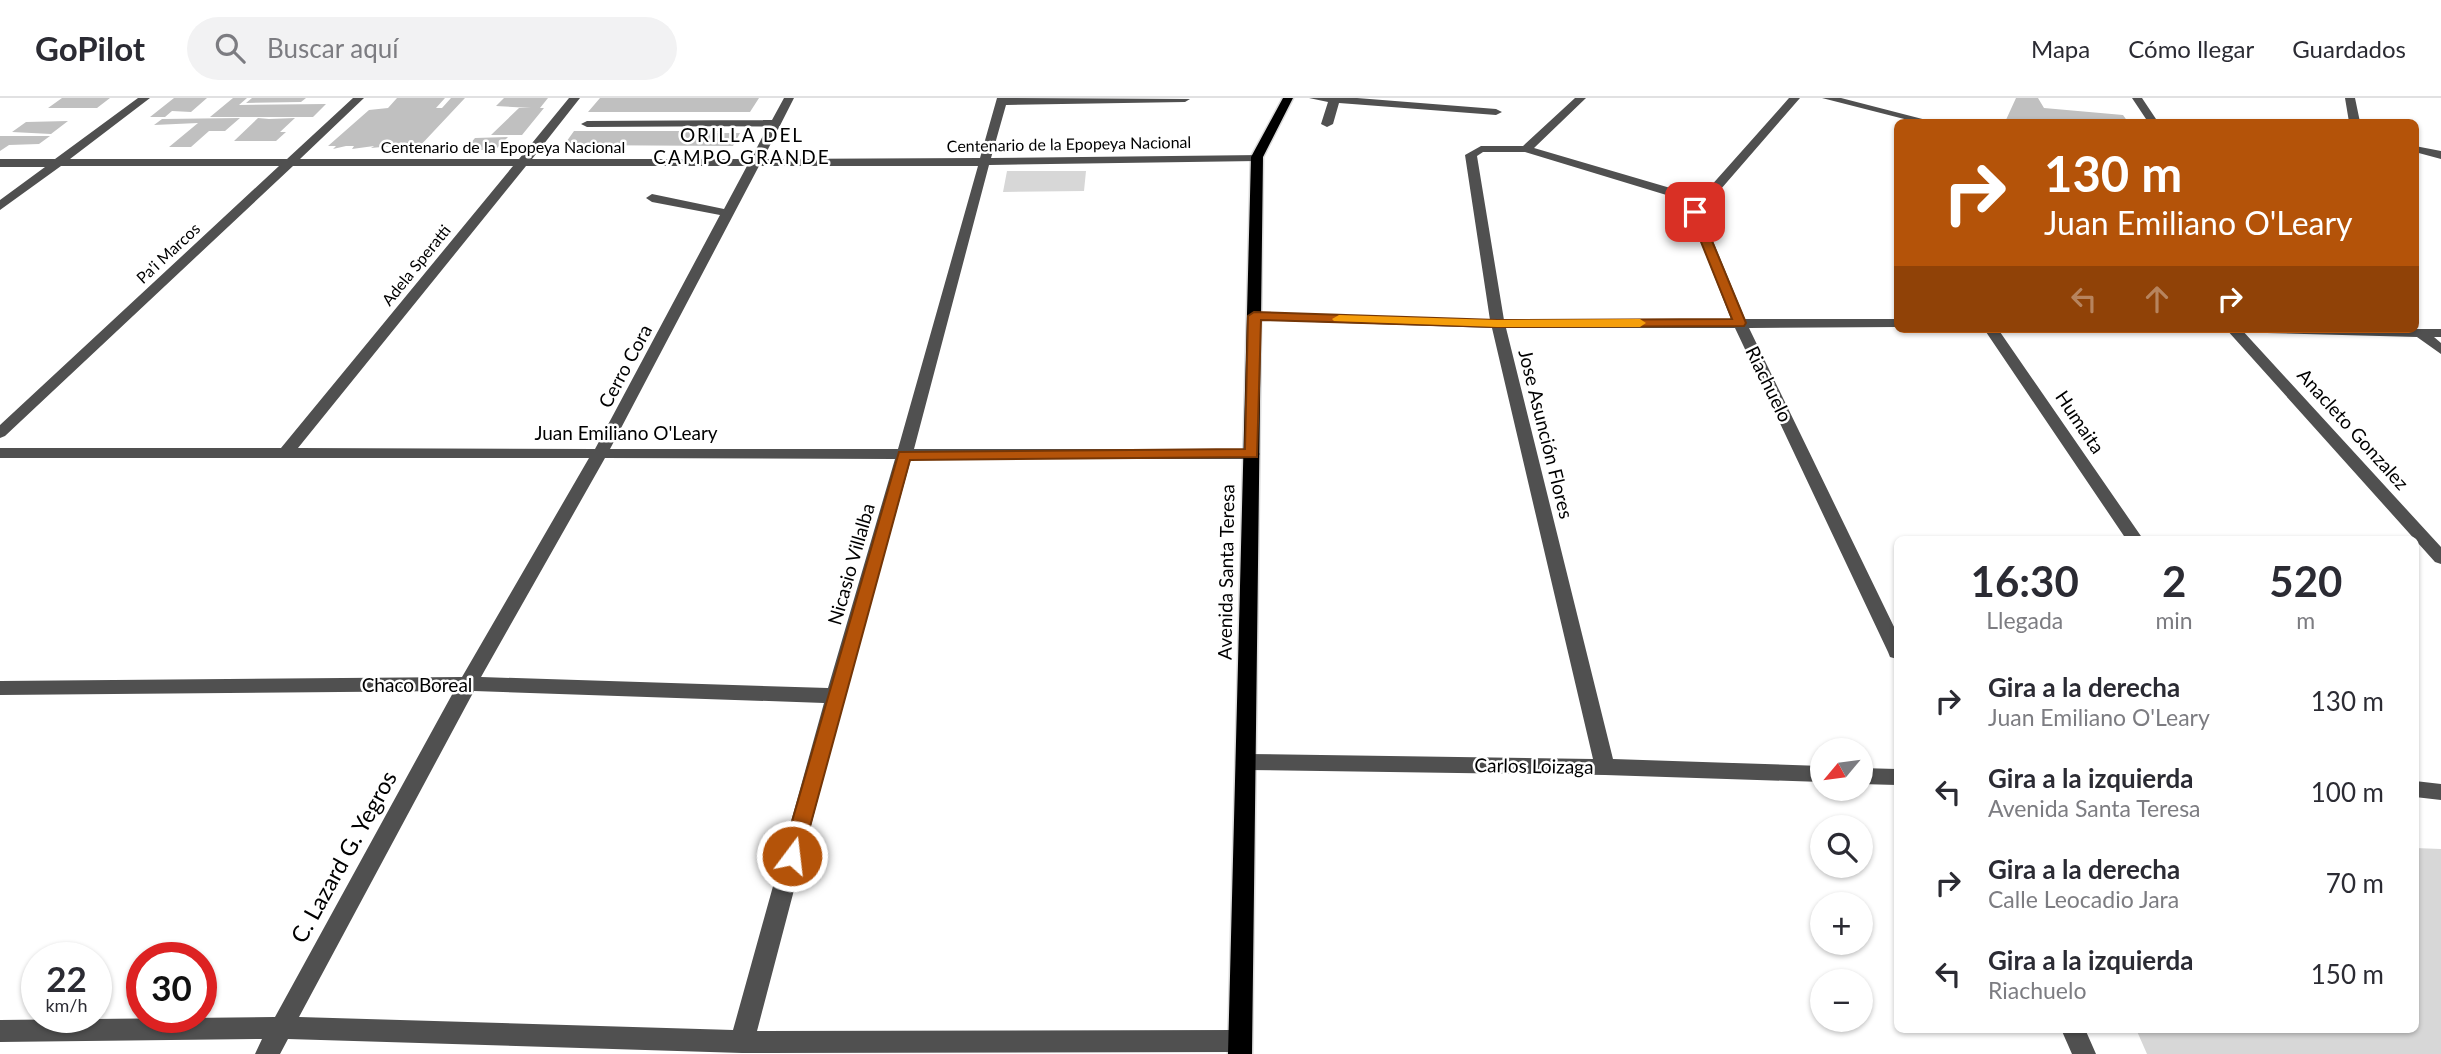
<!DOCTYPE html>
<html lang="es">
<head>
<meta charset="utf-8">
<style>
  :root { --surface:#fff; --page:#f2f2f3; --text:#2b2b33; --muted:#7c7c81; --line:#e1e1e2 }
  body { margin:0; font-family:Lato,sans-serif; background:var(--page); color:var(--text); height:100vh; display:flex; flex-direction:column; font-size:26px; white-space:nowrap }
  * { box-sizing:border-box; margin:0 }
  p { font-size:23px; color:var(--muted) }
  .icon { flex:none; width:38px; height:38px; fill:none; stroke:currentColor; stroke-width:2; stroke-linecap:round; stroke-linejoin:round }
  .map { position:relative; flex:1; overflow:hidden }
  .drawer { position:absolute; left:1894px; top:438px; width:525px; height:497px; display:flex; flex-direction:column; background:var(--surface); border-radius:10px; box-shadow:0 2px 5px #0004 }
  .drawer>* { flex:none }
  .guide { position:absolute; left:1894px; top:21px; width:525px; height:214px; border-radius:10px; box-shadow:0 2px 5px #0004; background:#b45309; color:#fff; overflow:hidden }
  .needle { width:46px; rotate:241deg }
  .controls { position:absolute; left:1810px; top:640px; display:grid; gap:14px }
  .controls a { display:grid; place-items:center; width:63px; height:63px; border-radius:50%; background:var(--surface); box-shadow:0 2px 5px #0004; font-size:35px }
  .speed { position:absolute; left:21px; top:844px; display:flex; gap:14px; font-size:35px; font-weight:700; text-align:center }
  .speed>* { display:grid; place-content:center; width:91px; height:91px; border-radius:50%; background:var(--surface); box-shadow:0 2px 5px #0004; line-height:1 }
  .speed small { font-size:18px; font-weight:400 }
  .speed .limit { border:10px solid #d22; background:#fff; color:#111 }
  .pin { position:absolute; display:grid; place-items:center; width:60px; height:60px; color:#fff; margin:-30px; border-radius:14px; box-shadow:0 4px 10px #0006 }
  .me { position:absolute; width:77px; margin:-38px; rotate:15deg; stroke-linejoin:round; filter:drop-shadow(0 0 5px #0008) }
  .turn { display:flex; align-items:center; gap:24px; height:147px; padding:0 35px; font-size:32px }
  .turn .icon { width:91px; height:91px; stroke-width:2.5 }
  .turn b { display:block; font-size:49px; line-height:60px }
  .lanes { display:flex; align-items:center; height:66px; padding:0 35px; background:#0003; justify-content:center; gap:35px; direction:ltr }
  .lanes .off { opacity:.35 }
  .eta { display:flex; justify-content:space-evenly; align-items:center; height:119px; text-align:center }
  .eta b { font-size:42px; font-weight:700; line-height:49px }
  ul { padding:0; list-style:none }
  li { display:flex; align-items:center; gap:21px; height:91px; padding:0 35px }
  li div { flex:1 }
  li b { display:block; font-size:26px }
  li em { font-style:normal }
  header { display:flex; align-items:center; gap:42px; box-sizing:border-box; height:98px; padding:0 35px; background:var(--surface); border-bottom:2px solid var(--line) }
  header strong { font-size:33px }
  nav { display:flex; gap:38px; margin-inline-start:auto; font-size:24px }
  .search { width:490px; height:63px; background:var(--page); display:flex; align-items:center; gap:18px; box-sizing:border-box; padding:0 24px; border-radius:38px; color:var(--muted); font-size:26px }
  .map>svg:first-child { display:block }
  .green { fill:#d7d7d7 }
  .building { fill:#c0c0c0 }
  .lines { fill:none; stroke-linecap:round; stroke-linejoin:round }
  .major-casing { stroke:#dbdbdb; stroke-width:3 }
  .minor { fill:#505050; fill-rule:evenodd }
  .major { fill:#000; fill-rule:evenodd }
  .route { fill:#b45309; stroke:#753606; stroke-width:2 }
  .slow { fill:#f59e0b }
  .labels { text-anchor:middle; stroke-width:5; stroke-linejoin:round; paint-order:stroke }
  .far-street-label { font-size:16px; fill:#000; stroke:#fff }
  .far-quarter-label { font-size:19px; letter-spacing:2px; fill:#000; stroke:#fff }
  .street-label { font-size:19px; fill:#000; stroke:#fff }
  .near-street-label { font-size:23px; fill:#000; stroke:#fff }
</style>
</head>
<body>
<header>
<strong>GoPilot</strong>
<div class="search"><svg class="icon" aria-label="search" viewBox="0 0 24 24"><circle cx="10" cy="10" r="6"/><path d="M15 15l6 6"/></svg>Buscar aquí</div>
<nav><a>Mapa</a><a>Cómo llegar</a><a>Guardados</a></nav>
</header>
<div class="map">
<svg width="2441" height="956" viewBox="0 0 2441 956">
  <rect width="100%" height="100%" fill="#fff"/>
  <path class="green" d="M1007,73H1086L1084,93L1003,94Z
    M2415,750L2441,751V956H2147L2136,931H2415Z"/>
  <path class="building" d="M62,0H110L97,10H48Z
    M174,0H207L191,14L172,13L165,19H150Z
    M233,0H247L239,7L326,6L313,19H210Z
    M252,0H306L301,4L246,5Z
    M397,0H445L436,10H442L451,0H465L418,50L402,47L389,50L392,48L371,50L374,48L352,51L354,48H346L333,51L336,48H328L369,12L388,10Z
    M504,0H548L540,10H544L522,37H491L519,10H531L496,8Z
    M600,0H759L750,14H588Z
    M2016,0H2038L2044,10L2123,17L2128,24H2005Z
    M240,20L225,33H209L191,49H169L198,25L154,27L162,21Z
    M258,20L269,21L295,20L280,34H286L276,43H234Z
    M68,23L51,36L12,34L26,24Z
    M574,33H718L717,35H740L733,48L564,47Z
    M0,38H50L39,46L9,47L0,53Z
    M508,39L495,52H465L475,40Z"/>
  <g class="lines">
    <defs>
      <path id="major" d="M1283,0H1293L1263,59L1252,956H1228L1251,59Z"/>
    </defs>
    <use href="#major" class="major-casing"/>
    <path class="minor" d="M138,0H150L70,61H287L353,0H364L300,61H519L569,0H580L532,61H751L768,28L587,29L581,26L587,23L772,22L784,0H794L763,61L980,60L997,0L1190,1L1185,4L1006,7L991,60L1261,57V61L1257,63L989,67L914,351H1252L1260,356L1252,361H911L845,598L757,933L1240,932L1248,935L1252,943L1248,951L1240,954L742,955L288,941L280,956H255L262,941L0,944V922L275,919L454,593L0,597V583L462,579L589,360H0V350H281L513,68H293L5,338L0,340V327L279,68H61L0,112V102L45,69H0V61H55ZM526,68H747L724,111L652,96L646,100L652,104L720,117L595,351L298,350ZM759,68H978L898,351H610ZM605,360L895,361L828,590L481,579ZM474,593L824,605L733,932L299,919Z
      M1309,0H1357L1496,11L1502,14L1496,17L1339,5L1333,26L1327,29L1321,26L1328,4Z
      M1575,0H1586L1534,50L1701,99L1789,0H1800L1701,114L1745,221H1897V229L1749,230L1897,535V561L1890,559L1888,554L1735,230H1506L1613,661L1822,668V684L1605,677L1246,672L1239,670L1236,664L1239,658L1246,656L1593,661L1492,230L1254,222L1247,218L1254,214L1490,222L1465,57L1481,48H1523ZM1483,54H1525L1696,106L1689,114L1731,221L1504,222L1477,58Z
      M1822,0H1841L1934,24H1916Z
      M2132,0H2142L2158,24H2148Z
      M2345,0H2355L2360,24H2349Z
      M2415,48L2441,53V61L2415,54Z
      M1984,231H1998L2143,441H2126Z
      M2226,231H2241L2441,449V466L2435,464Z
      M2260,231H2441V239H2434L2441,245V256L2417,239L2267,235Z
      M1860,670L1897,671V687L1860,686Z
      M2415,683L2441,686V702L2415,699Z
      M2061,931H2085L2096,956H2072Z"/>
    <use href="#major" class="major"/>
  </g>
  <path class="route" d="M1695,110L1700,114L1746,225L1744,228L1497,229L1261,222L1257,359L910,362L802,758L799,764L792,766L785,764L782,758L899,354L1245,351L1248,218L1254,214L1497,222L1732,221L1689,114Z"/>
  <path class="slow" d="M1339,217L1497,222L1640,221L1646,225L1640,229H1497L1334,223L1332,221Z"/>
  <g class="labels">
    <g class="far-street-label">
      <text transform="translate(1069 46) rotate(-1)" y="6">Centenario de la Epopeya Nacional</text>
      <text x="503" y="55">Centenario de la Epopeya Nacional</text>
      <text transform="translate(168 155) rotate(-43)" y="6">Pa'i Marcos</text>
      <text transform="translate(416 167) rotate(-51)" y="6">Adela Speratti</text>
    </g>
    <g class="far-quarter-label">
      <text x="742" y="44">ORILLA DEL<tspan x="742" dy="22">CAMPO GRANDE</tspan></text>
    </g>
    <g class="street-label">
      <text transform="translate(625 268) rotate(-62)" y="7">Cerro Cora</text>
      <text transform="translate(1769 286) rotate(64)" y="7">Riachuelo</text>
      <text transform="translate(2080 324) rotate(56)" y="7">Humaita</text>
      <text transform="translate(2353 331) rotate(48)" y="7">Anacleto Gonzalez</text>
      <text x="626" y="342">Juan Emiliano O'Leary</text>
      <text transform="translate(1546 336) rotate(76)" y="7">Jose Asunción Flores</text>
      <text transform="translate(851 466) rotate(-74)" y="7">Nicasio Villalba</text>
      <text transform="translate(1226 474) rotate(-89)" y="7">Avenida Santa Teresa</text>
      <text x="417" y="594">Chaco Boreal</text>
      <text transform="translate(1534 668) rotate(1)" y="7">Carlos Loizaga</text>
    </g>
    <g class="near-street-label">
      <text transform="translate(344 759) rotate(-61)" y="8">C. Lazard G. Yegros</text>
    </g>
  </g>
</svg>
<div class="controls">
<a><svg class="needle" viewBox="-14 -14 28 28"><path d="M0-13l5 13h-10z" fill="#e53935"/><path d="M0 13l5-13h-10z" fill="#7c7c81"/></svg></a>
<a><svg class="icon" aria-label="search" viewBox="0 0 24 24"><circle cx="10" cy="10" r="6"/><path d="M15 15l6 6"/></svg></a>
<a>+</a>
<a>−</a>
</div>
<div class="speed"><div>22<small>km/h</small></div><div class="limit">30</div></div>
<div class="pin" style="left:1695px;top:114px;background:#d93025"><svg class="icon" aria-label="arrive" viewBox="0 0 24 24"><path d="M6 21V4h12l-3 4 3 4H6"/></svg></div>
<svg class="me" style="left:792px;top:758px" viewBox="-20 -20 40 40"><circle r="17" fill="#b45309" stroke="#fff" stroke-width="3"/><path d="M0-11L8 9 0 5-8 9z" fill="#fff"/></svg>
<div class="guide">
<div class="turn"><svg class="icon" aria-label="right" viewBox="0 0 24 24"><path d="M7 20v-9h11M14 6l5 5-5 5"/></svg><div><b>130 m</b>Juan Emiliano O'Leary</div></div>
<div class="lanes"><svg class="icon off" aria-label="left" viewBox="0 0 24 24"><path d="M17 20v-9H6M10 6l-5 5 5 5"/></svg><svg class="icon off" aria-label="ahead" viewBox="0 0 24 24"><path d="M12 20V5M6 11l6-6 6 6"/></svg><svg class="icon" aria-label="right" viewBox="0 0 24 24"><path d="M7 20v-9h11M14 6l5 5-5 5"/></svg></div>
</div>
<section class="drawer">
<div class="eta">
<div><b>16:30</b><p>Llegada</p></div>
<div><b>2</b><p>min</p></div>
<div><b>520</b><p>m</p></div>
</div>
<ul>
<li><svg class="icon" aria-label="right" viewBox="0 0 24 24"><path d="M7 20v-9h11M14 6l5 5-5 5"/></svg><div><b>Gira a la derecha</b><p>Juan Emiliano O'Leary</p></div><em>130 m</em></li>
<li><svg class="icon" aria-label="left" viewBox="0 0 24 24"><path d="M17 20v-9H6M10 6l-5 5 5 5"/></svg><div><b>Gira a la izquierda</b><p>Avenida Santa Teresa</p></div><em>100 m</em></li>
<li><svg class="icon" aria-label="right" viewBox="0 0 24 24"><path d="M7 20v-9h11M14 6l5 5-5 5"/></svg><div><b>Gira a la derecha</b><p>Calle Leocadio Jara</p></div><em>70 m</em></li>
<li><svg class="icon" aria-label="left" viewBox="0 0 24 24"><path d="M17 20v-9H6M10 6l-5 5 5 5"/></svg><div><b>Gira a la izquierda</b><p>Riachuelo</p></div><em>150 m</em></li>
</ul>
</section>
</div>
</body>
</html>
